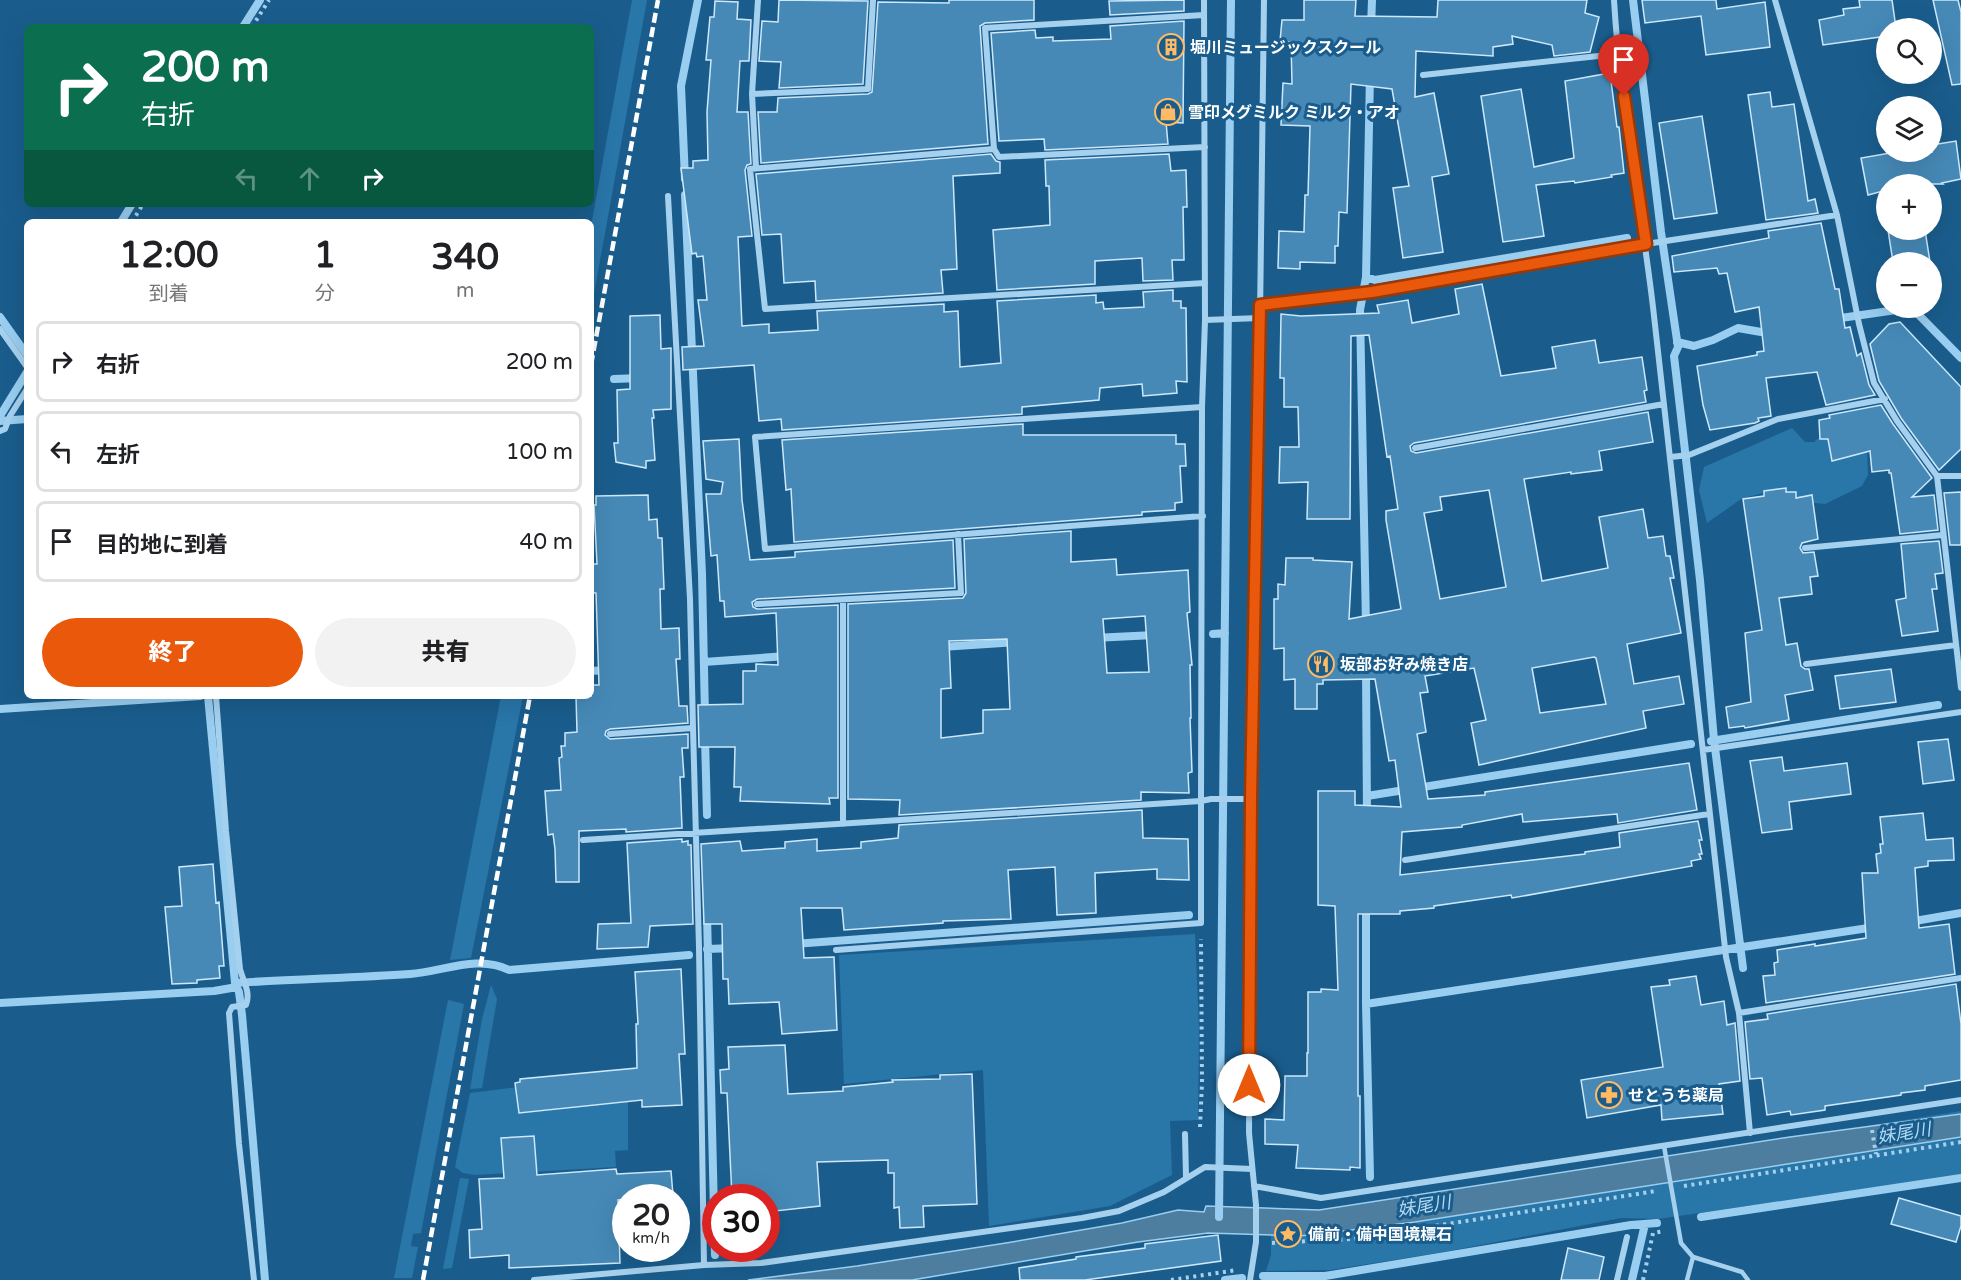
<!DOCTYPE html>
<html lang="ja">
<head>
<meta charset="utf-8">
<style>
  :root { --surface:#fff; --page:#f2f2f2; --text:#202124; --muted:#757577; --line:#e0e0e0; --accent:#ea580c }
  body { margin:0; font-family:"Varela Round","Noto Sans JP",sans-serif; background:var(--page); color:var(--text); height:100vh; display:flex; flex-direction:column; font-size:22px; white-space:nowrap }
  * { box-sizing:border-box; margin:0 }
  p { font-size:20px; color:var(--muted) }
  .icon { flex:none; width:33px; height:33px; fill:none; stroke:currentColor; stroke-width:2; stroke-linecap:round; stroke-linejoin:round }
  .map { position:relative; flex:1; overflow:hidden }
  .details { position:absolute; left:24px; top:219px; width:570px; height:480px; display:flex; flex-direction:column; background:var(--surface); border-radius:9px; box-shadow:0 6px 24px #0002 }
  .details>* { flex:none }
  .top-card { position:absolute; left:24px; top:24px; width:570px; height:183px; border-radius:9px; box-shadow:0 6px 24px #0002; background:#0b6e4f; color:#fff; overflow:hidden }
  .tools { position:absolute; left:1876px; top:18px; display:grid; gap:12px }
  .tools a { display:grid; place-items:center; width:66px; height:66px; border-radius:50%; background:var(--surface); box-shadow:0 6px 24px #0002; font-size:30px }
  .speed { position:absolute; left:612px; top:1184px; display:flex; gap:12px; font-size:30px; font-weight:700; text-align:center }
  .speed>* { display:grid; place-content:center; width:78px; height:78px; border-radius:50%; background:var(--surface); box-shadow:0 6px 24px #0002; line-height:1 }
  .speed small { font-size:15px; font-weight:400 }
  .speed .limit { border:9px solid #d22; background:#fff; color:#111 }
  .pin { position:absolute; display:grid; place-items:center; width:51px; height:51px; color:#fff; margin:-62px -26px; border-radius:50% 50% 50% 0; rotate:-45deg; box-shadow:0 0 6px #0007 }
  .pin .icon { rotate:45deg }
  .me { position:absolute; width:66px; margin:-33px; rotate:0deg; stroke-linejoin:round; filter:drop-shadow(0 0 4px #0008) }
  .turn { display:flex; align-items:center; gap:21px; height:126px; padding:0 18px; font-size:27px }
  .turn .icon { width:78px; height:78px; stroke-width:2.5 }
  .turn b { display:block; font-size:42px; line-height:51px }
  .lanes { display:flex; align-items:center; height:57px; padding:0 18px; background:#0003; justify-content:center; gap:30px; direction:ltr }
  .lanes .off { opacity:.35 }
  .eta { display:flex; justify-content:space-evenly; align-items:center; height:102px; text-align:center }
  .eta b { font-size:36px; font-weight:800; line-height:42px }
  .primary-button { display:flex; gap:12px; margin-top:auto; padding:12px 18px }
  .primary-button a { flex:1; height:69px; border-radius:36px; background:var(--accent); color:#fff; font-size:24px; font-weight:800; line-height:69px; text-align:center }
  .primary-button a+a { background:var(--page); color:var(--text) }
  ul { padding:0; list-style:none }
  li { display:flex; align-items:center; gap:18px; height:81px; margin:0 12px 9px; padding:0 6px; border:3px solid var(--line); border-radius:9px }
  li div { flex:1 }
  li b { display:block; font-size:22px }
  li em { font-style:normal }
  .map>svg:first-child { display:block }
  .green { fill:#2976a9 }
  .water { fill:#4e7e9f; stroke:#99cef0; stroke-width:1.5 }
  .lines { fill:none; stroke-linecap:round; stroke-linejoin:round }
  .stream { stroke:#99cef0; stroke-width:8 }
  .building { fill:#4689b7; stroke:#cce8fa; stroke-width:1.5; fill-rule:evenodd }
  .path { stroke:#a6d1ee; stroke-width:4; stroke-dasharray:3 4.5; stroke-linecap:butt }
  .lane { stroke:#a6d1ee; stroke-width:4.5 }
  .street { stroke:#a6d1ee; stroke-width:6 }
  .rail { stroke:#fff; stroke-width:4.5; stroke-dasharray:10 4.5; stroke-linecap:butt }
  .route-casing { stroke:#983908; stroke-width:15 }
  .route { stroke:#ea580c; stroke-width:10 }
  .labels { text-anchor:middle; stroke-width:6; stroke-linejoin:round; paint-order:stroke }
  .poi-label { font-size:16px; font-weight:bold; fill:#fff; stroke:#1a5d8d; text-anchor:start }
  .water-label { font-size:18px; font-style:italic; fill:#b2daf5; stroke:#1a5d8d }
</style>
</head>
<body>
<div class="map">
<svg width="1961" height="1280" viewBox="0 0 1961 1280">
  <rect width="100%" height="100%" fill="#1a5d8d"/>
  <path class="green" d="M632,0H647L591,311V226Z
    M1837,416L1867,451L1868,475L1862,486L1825,504L1805,502L1777,489L1741,499L1707,523L1699,490L1704,467L1792,428L1805,442H1814L1821,436L1819,421Z
    M501,696H523L471,958L450,960Z
    M1195,934L1199,1028L1198,1120L1170,1121L1172,1175L1110,1206L989,1226L983,1070L844,1084L839,955Z
    M491,985L497,999L482,1088L470,1089L482,1019Z
    M448,1000L464,1004L421,1233L413,1234L411,1246L418,1247L412,1278H394Z
    M613,1075L628,1086V1150L615,1151L616,1167L475,1175L463,1173L455,1167L470,1093Z
    M1961,1111V1175L1658,1219L1621,1218L1444,1252L1330,1270L1266,1271L1271,1255V1209L1316,1213L1517,1182Z
    M460,1178L469,1179L452,1268L443,1269Z"/>
  <path class="water" d="M1961,1114V1137L1415,1222L1319,1234L1299,1236L1208,1233L1138,1242L912,1280H748L857,1266L1006,1243L1122,1223L1178,1210L1204,1212L1206,1206L1319,1210L1790,1137Z"/>
  <g class="lines">
    <path class="stream" d="M1633,0L1661,232L1678,347L1674,356L1700,580L1714,740L1743,968
      M243,27L260,0
      M1371,27L1372,0
      M685,179L681,86L698,0
      M685,195L702,574L705,716
      M121,222L132,204
      M1366,277L1375,280L1627,238
      M1912,308L1961,358
      M0,317L27,355
      M1834,319L1910,308
      M1677,342L1694,346L1713,340L1738,328L1761,332L1771,330
      M614,379L641,378
      M0,416L27,372
      M0,421L27,419
      M1366,626L1360,310L1366,277L1370,75
      M1213,634L1225,633
      M1093,638L1155,635
      M941,647L1018,642
      M704,662L787,656
      M1366,669L1367,815
      M591,671L608,670
      M208,696L235,983L239,992L242,1015L265,1280
      M0,709L200,696
      M705,738L707,815
      M1711,741L1938,705
      M1367,796L1691,744
      M1366,903V1004L1370,1177
      M707,914L715,1255
      M1909,922L1961,913
      M794,944L1189,915
      M707,949L734,948
      M236,983C294,979 352,978 410,974C442,972 478,954 509,970L689,955
      M0,1003L214,991L237,987
      M1366,1004L1875,927
      M1219,1217L1231,0
      M1701,1217L1961,1178
      M1263,1276H1325L1631,1225L1657,1223
      M1225,1280L1242,1278
      M1632,1280L1645,1224"/>
  </g>
  <path class="building" d="M779,0L868,1L863,84L779,88L781,62L759,61L762,21L778,22Z
    M949,0H1034V20L985,23L980,26L988,144L761,163L758,112H777L778,98L868,94L872,92L878,2L949,3Z
    M1184,0V11L1110,15L1109,1Z
    M1304,0H1356L1355,16L1437,17L1438,0H1587L1585,13L1599,17L1590,52L1554,56L1552,45L1512,36L1513,44L1493,47V56L1416,51L1415,97L1434,93L1449,174L1432,177L1443,252L1403,258L1393,188L1409,186L1392,89L1351,84L1347,213L1339,212L1338,246H1335V263L1300,262V269L1278,268L1279,231L1304,232L1305,195H1308L1310,126L1281,125L1283,83L1292,84L1291,42L1280,41L1282,20H1304Z
    M1642,0H1716L1717,9L1765,2L1770,47L1706,55L1701,16L1645,23Z
    M1859,0H1892L1896,28H1887V36L1823,45L1819,20L1844,15L1843,9L1860,7Z
    M1933,0H1958L1961,12V84L1952,85Z
    M715,1L738,2L737,19L751,20L749,61H740L737,112H748L751,164L747,165L745,170L752,236L738,237L742,326L769,324V333L818,330L817,311L944,304V312L958,311L960,367L1001,363L997,301L1096,295V303L1103,302L1104,309L1144,307L1143,292L1173,290V301H1181V308H1186L1187,382L1176,381L1177,393L1143,396L1142,384L1100,388L1099,400L1022,407V414L782,430L781,419L759,421L754,365L683,370L682,347L704,346L698,300H707L703,256L697,257L696,253L692,254L681,168H693V161L708,160L707,112L711,60H706L710,17H714Z
    M1184,21L1183,123L1166,122L1168,144L1045,150L1044,139L999,141L991,33L1035,30L1036,38L1053,37V41L1111,39L1110,26Z
    M1610,73L1617,127H1619L1624,173L1611,175L1612,177L1575,183L1574,181L1536,185L1544,236L1503,242L1481,96L1521,89L1534,167L1574,158L1565,81Z
    M1770,92L1772,107L1794,104L1808,201L1815,199L1818,213L1766,220L1748,95Z
    M1702,116L1717,213L1674,219L1659,123Z
    M1956,141L1961,179L1942,183L1943,184H1887V190L1868,195L1861,158L1896,152H1932V145Z
    M991,154L996,161L1000,162V173L953,176L957,269L941,270L943,293L816,301L815,281L784,283L781,234L762,235L756,174Z
    M1169,154L1171,171L1186,170L1187,207H1183L1184,260H1172L1173,280L1143,281L1142,258L1095,261V284L997,290L993,230L1050,225L1049,186H1046L1045,160Z
    M1821,223L1835,289H1839L1845,328L1850,327L1857,356L1861,353L1869,385L1875,395L1826,405L1817,372L1766,378L1771,416L1758,418L1759,421L1755,423L1710,430L1703,405L1697,366L1757,355V352L1764,351L1759,307L1735,312L1727,273L1719,274L1717,268L1674,272L1672,256L1769,238L1768,231Z
    M1888,230H1925L1930,262H1893Z
    M1482,284L1501,376L1556,368L1552,347L1595,340L1599,363L1642,357L1647,390L1644,391L1646,402L1414,443L1410,446L1411,451L1416,453L1648,412L1653,442L1599,451L1602,470L1571,474V472L1524,479L1542,581L1608,568L1599,517L1643,509L1648,538L1663,536L1666,556H1670L1674,578H1670L1681,633L1627,644L1634,684L1679,676L1684,704L1643,711L1646,728L1479,765L1471,723L1486,720L1474,668L1425,676L1428,692L1420,693L1426,732L1417,734L1428,799L1485,795V792L1689,763L1697,810L1618,823L1617,814L1523,822L1522,814L1462,825V827L1402,832L1400,875L1585,854V852L1620,847L1619,833L1698,821L1702,840H1699L1702,854H1699L1701,859L1691,861L1692,866L1512,898L1511,895L1434,906V908L1400,911V914H1358V1096H1360V1168L1350,1167V1170L1296,1168L1298,1145L1265,1144V1119L1284,1120L1285,1076H1307V1053H1308V992H1321V989L1338,990L1335,906L1318,905V791H1355V805L1401,807L1395,760L1389,761L1375,679L1323,680V684H1317V709H1295V679L1284,680V648L1274,649V599H1278V584L1285,585L1286,558H1313V560L1352,562L1349,619L1401,609L1386,520V511L1398,509L1390,456L1387,457L1369,335L1351,336L1350,519H1307L1308,482L1279,483L1280,447H1299L1298,407H1284V378H1280L1281,314L1301,316L1379,313L1377,305L1408,300L1412,323L1459,314L1455,289ZM1489,490L1506,587L1440,599L1424,513L1442,510L1440,497ZM1594,657L1596,658L1606,704L1540,713L1532,668Z
    M660,315L661,349L671,348V409L653,410L654,418H652L655,460L646,461V468L616,462L614,443H618L617,390L630,389V316Z
    M1900,322L1961,387V449L1939,470L1901,418L1879,381L1870,344L1889,324Z
    M1881,405L1893,424L1932,478L1912,497L1934,495L1938,530L1900,534L1891,473H1889V470L1872,472L1870,451L1832,461L1828,439H1820L1819,420L1830,418L1829,415Z
    M1023,424V435H1176V444H1185L1186,466H1180L1182,502L1175,503V510L1142,512V515L794,542L791,489L786,490L782,440Z
    M739,439L742,500L750,560L795,557V552L953,540L955,588L757,599L752,602L753,607L757,609L838,605V798H829L830,804L740,801L741,787H734L735,747H699L698,705L743,704V671H756V664L778,665L776,613L725,617L724,601H720L717,555L711,556L706,494H721L723,482L706,479L703,441Z
    M1786,488V492H1796V498L1812,495L1818,539L1802,543L1800,548L1803,553L1814,552L1818,576L1810,577L1812,594L1779,598L1786,645L1797,643L1801,666L1805,669H1809L1813,690L1785,695L1789,720L1745,728L1744,726L1729,728L1726,707L1751,702L1745,633L1762,630L1743,499L1764,496V491Z
    M1961,492V545H1950L1944,493Z
    M648,495L649,520L657,519L658,538H662L664,589H660L661,629L679,628L680,659H676L679,706H687L688,723L610,729L606,731L605,735L610,739L688,734V748H682L684,777H680L682,828L626,832V829L579,831V882H556L555,849L553,834L548,835L545,791L561,790L559,758L562,757L561,746H565V733L577,732L576,696H591V685H599L596,593H592L591,564H597L594,505H596V496Z
    M1071,531V562L1116,559L1117,575L1188,570L1190,612L1187,613L1192,665H1190L1191,718H1190L1192,772L1188,773L1189,793L1141,792V800L899,815L900,800L848,799V604L963,598L966,593L964,539ZM1145,616L1149,672L1107,673L1103,619ZM1007,639L1010,709L983,710V733L941,738V689L951,688L949,641Z
    M1939,541L1943,573L1935,574L1937,589H1932L1938,631L1902,636L1896,600L1906,598L1901,544Z
    M1891,669L1896,702L1840,709L1835,676Z
    M1948,739L1954,780L1923,784L1918,742Z
    M1782,757L1784,771L1847,763L1851,794L1789,802L1792,829L1762,833L1750,761Z
    M1142,810L1143,838L1188,839L1189,880L1157,879V869L1095,873L1096,913L1057,915L1055,867L1008,870L1011,919L943,921V923L844,930L842,908H801L804,958L834,957L837,1030L782,1034L779,1002L729,1004L728,979H723L722,924H704L701,844L740,841L742,851L785,848V842L817,839V851L861,848V842L898,838L899,825Z
    M1923,813L1926,840L1953,838L1954,860L1928,861V866L1915,868L1919,928L1949,924L1955,974L1766,1003L1763,976L1775,975L1774,963L1778,962L1777,950L1815,944V946L1866,938L1862,873H1878L1876,854L1881,853L1880,844H1883L1880,817Z
    M682,839V842L688,841V845H691L693,924L650,926L648,947L597,949L598,924L631,923L627,843Z
    M213,864L216,903L219,902L224,966H219L220,978L197,980V983L172,984L165,907L182,906L179,867Z
    M681,969L685,1054H679L682,1105L642,1107V1100L519,1113L515,1083L520,1082V1079L637,1068L636,1024H638L635,972Z
    M1696,976L1701,1005L1724,1001L1727,1025L1735,1023L1740,1081L1719,1084L1723,1114L1662,1120L1661,1105L1587,1118L1581,1080L1663,1067L1651,987L1670,985L1669,980Z
    M1956,984L1961,1024V1080L1925,1086V1090L1901,1093V1095L1825,1106V1110L1791,1115L1790,1111L1767,1115L1762,1078L1750,1079L1745,1022L1768,1019L1767,1014Z
    M785,1045L788,1094L843,1091V1087L893,1082L892,1080L940,1079V1075L972,1074L977,1204L923,1206L924,1227L900,1228L899,1207L894,1208V1173H888V1160L817,1162L820,1206L766,1212V1197H732L727,1093H721L720,1070L729,1069L728,1047Z
    M534,1136L537,1175L616,1169L617,1174L671,1171L673,1195L626,1197V1199L618,1200L620,1263L509,1268V1255L470,1258L469,1230L482,1229L479,1179L504,1178L501,1138Z
    M1899,1198L1961,1216V1226L1956,1242L1891,1224Z
    M1218,1235L1221,1261L1085,1280H1020L1019,1268L1076,1259V1257L1145,1248V1244Z
    M1568,1248L1604,1257L1599,1280H1561Z"/>
  <g class="lines">
    <path class="path" d="M252,27L269,0
      M132,222L143,204
      M1200,1127L1202,1083L1201,939
      M1872,1130L1876,1154
      M1684,1186L1961,1142
      M1272,1243L1352,1239L1656,1191
      M1171,1280L1237,1270
      M1643,1280L1653,1233L1664,1231"/>
    <path class="lane" d="M1664,1146L1681,1243L1693,1257L1742,1272L1748,1280
      M1687,1280L1693,1257"/>
    <path class="street" d="M1614,0C1620,103 1641,205 1653,307C1678,524 1702,741 1726,957L1739,1013L1750,1133
      M1204,15L985,28L994,149L999,157L1205,147
      M1423,75L1617,54
      M752,94L868,89L873,0
      M994,149L750,169L765,309L1205,283
      M756,168L752,94L758,0
      M668,196L690,599L693,728
      M1837,215L1859,324L1874,383L1897,421L1937,476L1961,688
      M1260,305L1372,292L1646,244L1837,215L1775,0
      M1205,320L1260,318
      M0,329L27,367
      M1202,407L755,437L765,549L1203,516
      M0,431L5,429L10,416L27,389
      M1415,448L1664,404
      M1671,457L1689,455L1778,419L1885,399
      M1937,476H1961
      M1805,548L1943,535
      M843,600V824
      M757,604L961,593L958,534
      M1806,664L1956,645
      M216,696L226,831L240,969C243,981 251,992 246,1005L232,1007L229,1013L239,1144L254,1280
      M610,734L693,728L699,947L704,1265
      M1703,750L1961,712
      M583,840L1201,801L1202,407L1205,320L1204,0
      M1405,860L1709,814
      M836,950L1201,923V801L1211,799H1251
      M1739,1013L1961,978
      M1185,1134L1186,1177
      M1254,1186L1321,1198L1961,1100
      M534,1280L704,1265L761,1263L1082,1218L1119,1211L1164,1192L1205,1167L1252,1169
      M1250,1280L1256,1242V1205L1249,1133L1251,799L1260,318L1264,0
      M1617,1280L1627,1237"/>
    <path class="rail" d="M591,365L658,0
      M423,1280L530,696"/>
  </g>
  <g class="lines">
    <defs>
      <path id="route" d="M1249,1085L1251,799L1260,305L1372,292L1646,244L1624,96"/>
    </defs>
    <use href="#route" class="route-casing"/>
    <use href="#route" class="route"/>
  </g>
  <defs>
    <symbol id="building-ring" viewBox="-11 -11 22 22"><circle r="9.5" fill="#1a5d8d" stroke="#ffbb63" stroke-width="1.5"/><path d="M-4-6H4V6H1V3H-1V6H-4ZM-2.5-4.3h1.7v1.8h-1.7ZM.8-4.3h1.7v1.8H.8ZM-2.5-1h1.7V.8h-1.7ZM.8-1h1.7V.8H.8Z" fill="#ffbb63"/></symbol>
    <symbol id="shop-ring" viewBox="-11 -11 22 22"><circle r="9.5" fill="#1a5d8d" stroke="#ffbb63" stroke-width="1.5"/><path d="M-5-2.5h2.3a2.7 3.5 0 0 1 5.4 0H5L5.5 6h-11ZM-1.5-2.5h3a1.5 2.3 0 0 0-3 0Z" fill="#ffbb63"/></symbol>
    <symbol id="restaurant-ring" viewBox="-11 -11 22 22"><circle r="9.5" fill="#1a5d8d" stroke="#ffbb63" stroke-width="1.5"/><path d="M-5-6h1v4h1v-4h1v4h1v-4h1v5L-1.5 .5V6h-2V.5L-5-1ZM5-6V6H3V1.5H1.5Q1.5-4 5-6Z" fill="#ffbb63"/></symbol>
    <symbol id="pharmacy-ring" viewBox="-11 -11 22 22"><circle r="9.5" fill="#1a5d8d" stroke="#ffbb63" stroke-width="1.5"/><path d="M-2-6h4v4h4v4h-4v4h-4v-4h-4v-4h4Z" fill="#ffbb63"/></symbol>
    <symbol id="sight-ring" viewBox="-11 -11 22 22"><circle r="9.5" fill="#1a5d8d" stroke="#ffbb63" stroke-width="1.5"/><path d="M0-6L1.8-2.2L6-1.7L2.9 1.2L3.7 5.4L0 3.3L-3.7 5.4L-2.9 1.2L-6-1.7L-1.8-2.2Z" fill="#ffbb63"/></symbol>
  </defs>
  <g fill-rule="evenodd">
    <use href="#building-ring" x="1156" y="32" width="30" height="30"/>
    <use href="#shop-ring" x="1153" y="97" width="30" height="30"/>
    <use href="#restaurant-ring" x="1306" y="649" width="30" height="30"/>
    <use href="#pharmacy-ring" x="1594" y="1080" width="30" height="30"/>
    <use href="#sight-ring" x="1273" y="1219" width="30" height="30"/>
  </g>
  <g class="labels">
    <g class="poi-label">
      <text x="1190" y="53">堀川ミュージックスクール</text>
      <text x="1188" y="118">雪印メグミルク ミルク・アオ</text>
      <text x="1340" y="670">坂部お好み焼き店</text>
      <text x="1628" y="1101">せとうち薬局</text>
      <text x="1308" y="1240">備前・備中国境標石</text>
    </g>
    <g class="water-label">
      <text transform="translate(1904 1133) rotate(-9)" y="6">妹尾川</text>
      <text transform="translate(1424 1206) rotate(-9)" y="6">妹尾川</text>
    </g>
  </g>
</svg>
<div class="tools">
<a><svg class="icon" aria-label="search" viewBox="0 0 24 24"><circle cx="10" cy="10" r="6"/><path d="M15 15l6 6"/></svg></a>
<a><svg class="icon" aria-label="layers" viewBox="0 0 24 24"><path d="M12 4l9 5-9 5-9-5zM3 14l9 5 9-5"/></svg></a>
<a>+</a>
<a>−</a>
</div>
<div class="speed"><div>20<small>km/h</small></div><div class="limit">30</div></div>
<div class="pin" style="left:1624px;top:96px;background:#d93025"><svg class="icon" aria-label="arrive" viewBox="0 0 24 24"><path d="M6 21V4h12l-3 4 3 4H6"/></svg></div>
<svg class="me" style="left:1249px;top:1085px" viewBox="-20 -20 40 40"><circle r="19" fill="#fff"/><path d="M0-13L10 11 0 6-10 11z" fill="#ea580c"/></svg>
<div class="top-card">
<div class="turn"><svg class="icon" aria-label="right" viewBox="0 0 24 24"><path d="M7 20v-9h11M14 6l5 5-5 5"/></svg><div><b>200 m</b>右折</div></div>
<div class="lanes"><svg class="icon off" aria-label="left" viewBox="0 0 24 24"><path d="M17 20v-9H6M10 6l-5 5 5 5"/></svg><svg class="icon off" aria-label="ahead" viewBox="0 0 24 24"><path d="M12 20V5M6 11l6-6 6 6"/></svg><svg class="icon" aria-label="right" viewBox="0 0 24 24"><path d="M7 20v-9h11M14 6l5 5-5 5"/></svg></div>
</div>
<section class="details">
<div class="eta">
<div><b>12:00</b><p>到着</p></div>
<div><b>1</b><p>分</p></div>
<div><b>340</b><p>m</p></div>
</div>
<ul>
<li><svg class="icon" aria-label="right" viewBox="0 0 24 24"><path d="M7 20v-9h11M14 6l5 5-5 5"/></svg><div><b>右折</b></div><em>200 m</em></li>
<li><svg class="icon" aria-label="left" viewBox="0 0 24 24"><path d="M17 20v-9H6M10 6l-5 5 5 5"/></svg><div><b>左折</b></div><em>100 m</em></li>
<li><svg class="icon" aria-label="arrive" viewBox="0 0 24 24"><path d="M6 21V4h12l-3 4 3 4H6"/></svg><div><b>目的地に到着</b></div><em>40 m</em></li>
</ul>
<div class="primary-button"><a>終了</a><a>共有</a></div>
</section>
</div>
</body>
</html>
